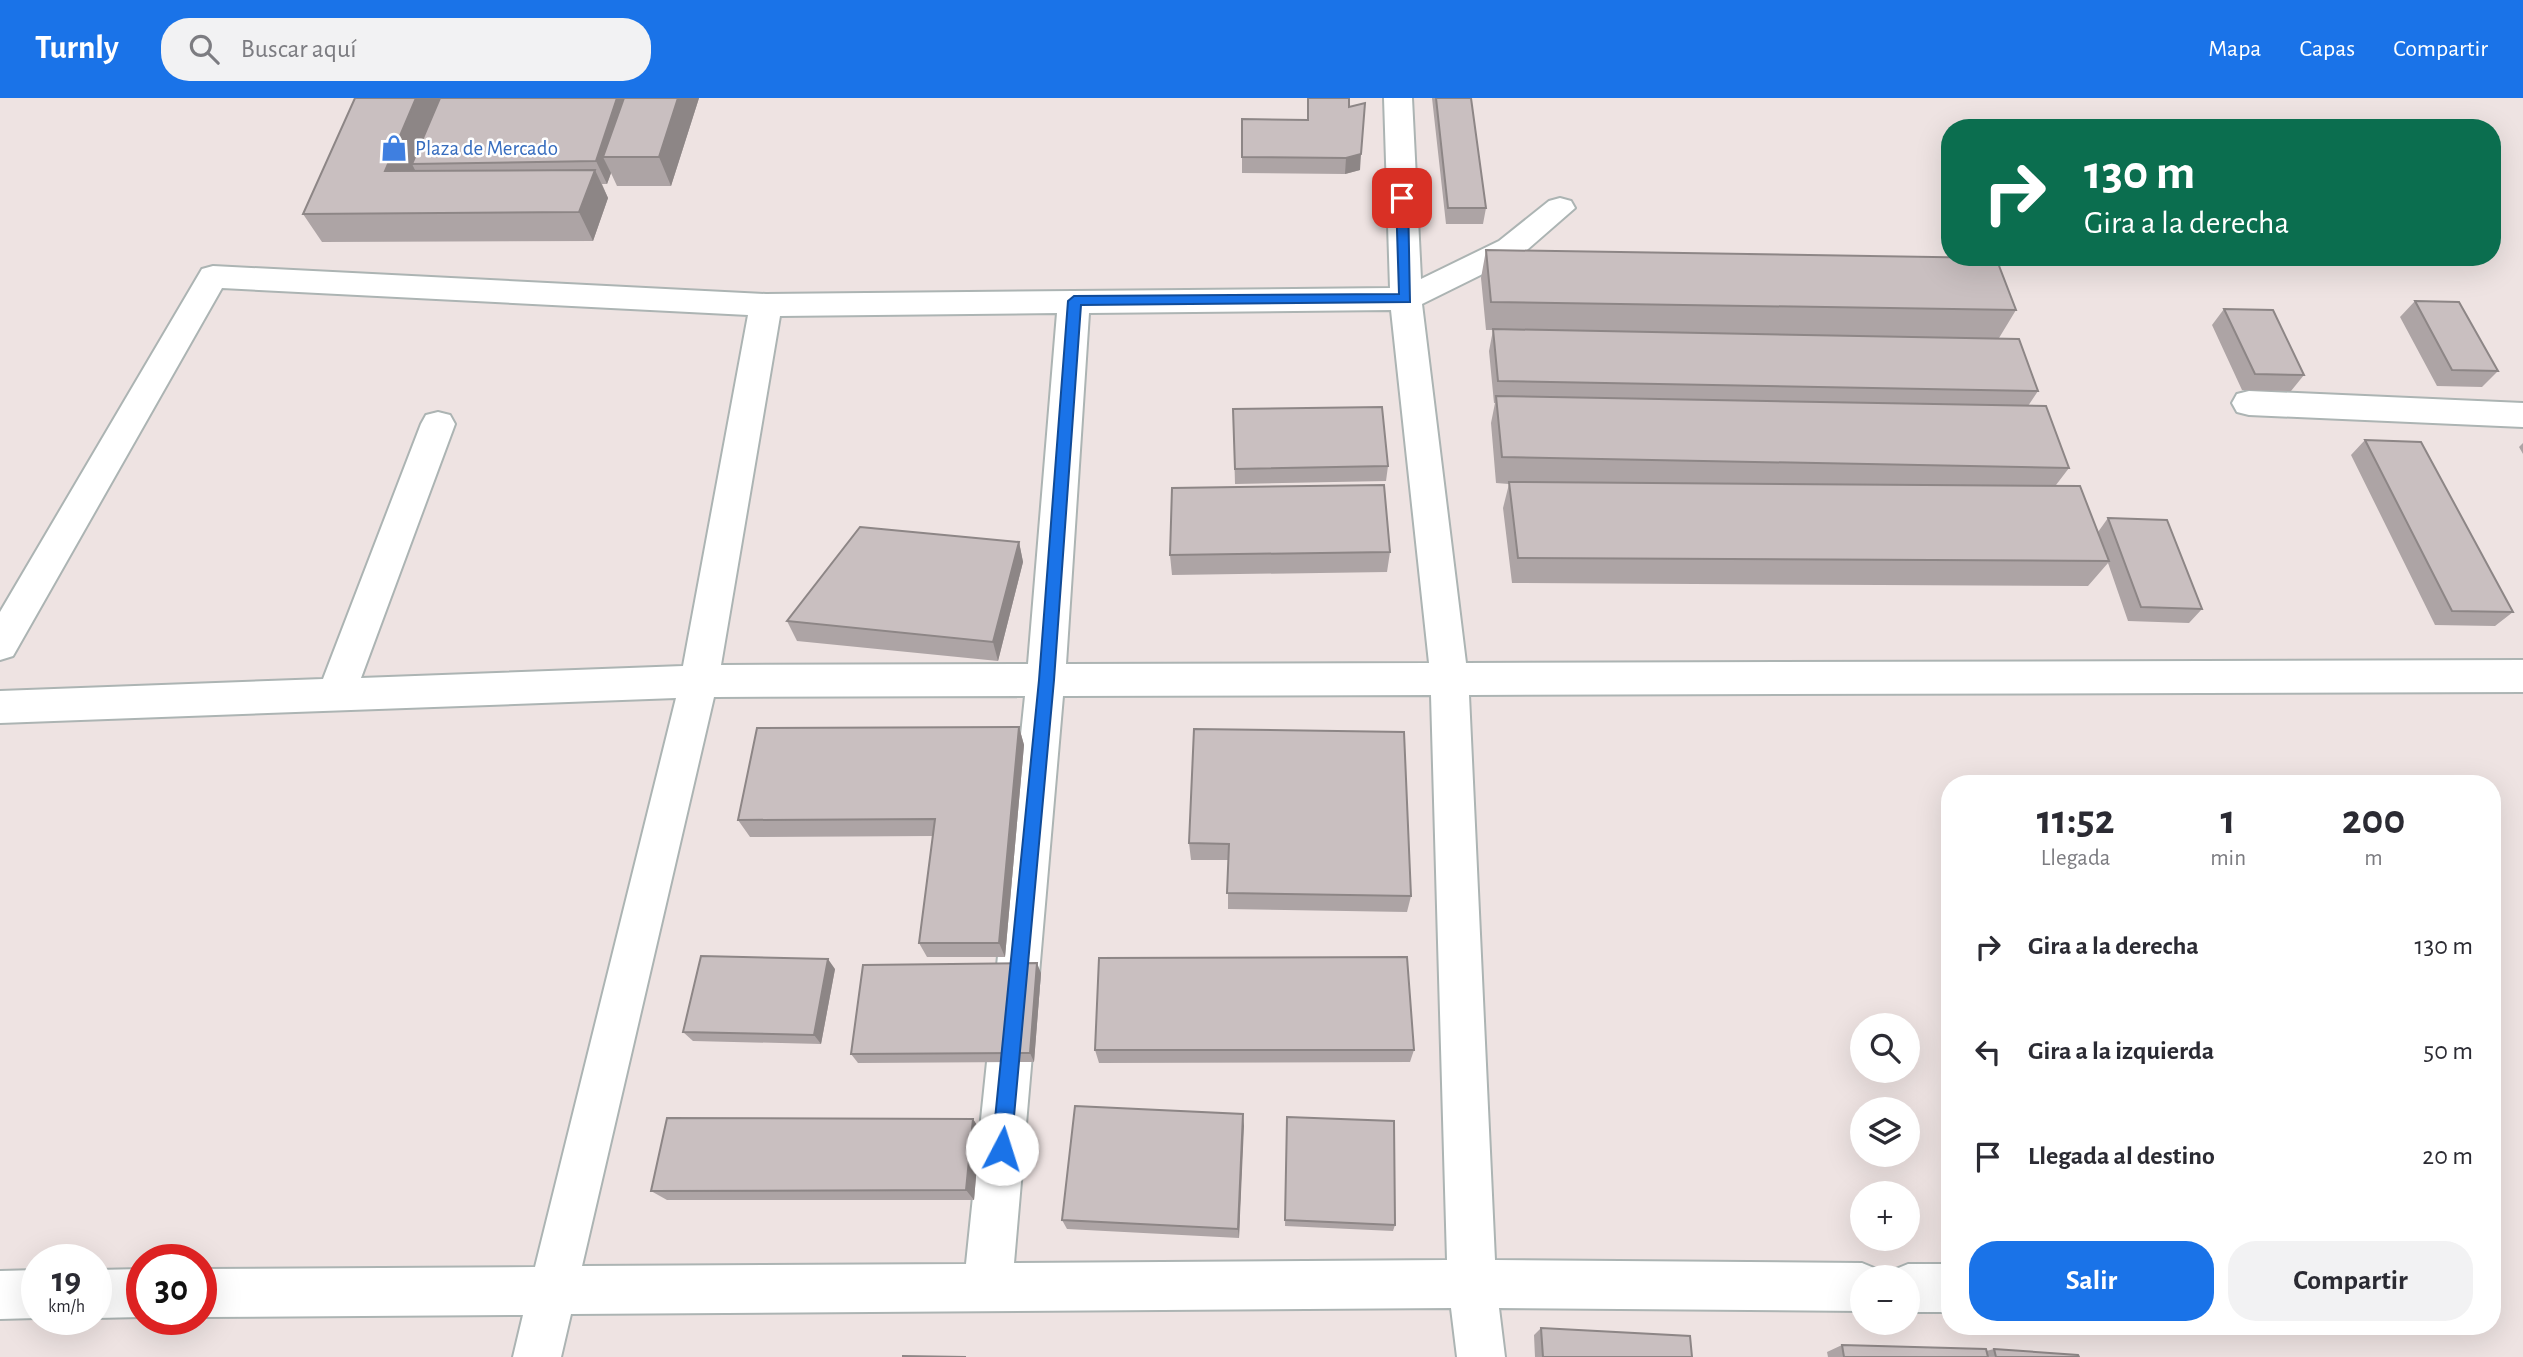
<!DOCTYPE html>
<html lang="es">
<head>
<meta charset="utf-8">
<style>
  :root { --surface:#fff; --page:#f2f2f3; --text:#2b2b33; --muted:#7c7c81; --accent:#1a73e8 }
  body { margin:0; font-family:"Alegreya Sans",sans-serif; background:var(--page); color:var(--text); height:100vh; display:flex; flex-direction:column; font-size:26px; white-space:nowrap }
  * { box-sizing:border-box; margin:0 }
  p { font-size:23px; color:var(--muted) }
  .icon { flex:none; width:38px; height:38px; fill:none; stroke:currentColor; stroke-width:2; stroke-linecap:round; stroke-linejoin:round }
  .map { position:relative; flex:1; overflow:hidden }
  .side { position:absolute; left:1941px; top:677px; width:560px; height:560px; display:flex; flex-direction:column; background:var(--surface); border-radius:28px; box-shadow:0 7px 28px #0002 }
  .side>* { flex:none }
  .hud { position:absolute; left:1941px; top:21px; width:560px; height:147px; border-radius:28px; box-shadow:0 7px 28px #0002; background:#0b6e4f; color:#fff; overflow:hidden }
  .controls { position:absolute; left:1850px; top:915px; display:grid; gap:14px }
  .controls a { display:grid; place-items:center; width:70px; height:70px; border-radius:50%; background:var(--surface); box-shadow:0 7px 28px #0002; font-size:35px }
  .speed { position:absolute; left:21px; top:1146px; display:flex; gap:14px; font-size:35px; font-weight:700; text-align:center }
  .speed>* { display:grid; place-content:center; width:91px; height:91px; border-radius:50%; background:var(--surface); box-shadow:0 7px 28px #0002; line-height:1 }
  .speed small { font-size:18px; font-weight:400 }
  .speed .limit { border:10px solid #d22; background:#fff; color:#111 }
  .pin { position:absolute; display:grid; place-items:center; width:60px; height:60px; color:#fff; margin:-30px; border-radius:14px; box-shadow:0 4px 10px #0006 }
  .me { position:absolute; width:77px; margin:-38px; rotate:5deg; stroke-linejoin:round; filter:drop-shadow(0 0 5px #0008) }
  .turn { display:flex; align-items:center; gap:24px; height:147px; padding:0 28px; font-size:32px }
  .turn .icon { width:91px; height:91px; stroke-width:2.5 }
  .turn b { display:block; font-size:49px; line-height:60px }
  .eta { display:flex; justify-content:space-evenly; align-items:center; height:119px; text-align:center }
  .eta b { font-size:42px; font-weight:700; line-height:49px }
  .action { display:flex; gap:14px; margin-top:auto; padding:14px 28px }
  .action a { flex:1; height:80px; border-radius:28px; background:var(--accent); color:#fff; font-size:28px; font-weight:700; line-height:80px; text-align:center }
  .action a+a { background:var(--page); color:var(--text) }
  ul { padding:0; list-style:none }
  li { display:flex; align-items:center; gap:21px; height:105px; padding:0 28px }
  li div { flex:1 }
  li b { display:block; font-size:26px }
  li em { font-style:normal }
  header { display:flex; align-items:center; gap:42px; box-sizing:border-box; height:98px; padding:0 35px; background:var(--accent); color:#fff }
  header strong { font-size:33px }
  nav { display:flex; gap:38px; margin-inline-start:auto; font-size:24px }
  .search { width:490px; height:63px; background:var(--page); display:flex; align-items:center; gap:18px; box-sizing:border-box; padding:0 24px; border-radius:28px; color:var(--muted); font-size:26px }
  .map>svg:first-child { display:block }
  .lines { fill:none; stroke-linecap:round; stroke-linejoin:round }
  .minor-casing { stroke:#acb4b3; stroke-width:4 }
  .minor { fill:#fff; fill-rule:evenodd }
  .wall { fill:#ada4a5 }
  .shaded-wall { fill:#8d8686 }
  .building { fill:#c9bfc0; stroke:#8d8686; stroke-width:2 }
  .route { fill:#1a73e8; stroke:#114b97; stroke-width:2 }
  .labels { text-anchor:middle; stroke-width:5; stroke-linejoin:round; paint-order:stroke }
  .far-shop-label { font-size:21px; fill:#366cbe; stroke:#fff; text-anchor:start }
</style>
</head>
<body>
<header>
<strong>Turnly</strong>
<div class="search"><svg class="icon" aria-label="search" viewBox="0 0 24 24"><circle cx="10" cy="10" r="6"/><path d="M15 15l6 6"/></svg>Buscar aquí</div>
<nav><a>Mapa</a><a>Capas</a><a>Compartir</a></nav>
</header>
<div class="map">
<svg width="2523" height="1259" viewBox="0 0 2523 1259">
  <rect width="100%" height="100%" fill="#eee3e2"/>
  <g class="lines">
    <defs>
      <path id="minor" d="M1384,0H1412L1421,181L1499,143L1549,103L1560,100L1571,103L1575,110L1521,157L1422,206L1466,565L2523,562V594L1469,597L1495,1162L1862,1165L1879,1172L1882,1180H1862V1213L1499,1210L1505,1259H1457L1451,1210L571,1216L561,1259H513L523,1217L201,1219V1171L535,1169L676,600L0,625V593L323,581L421,326L426,317L438,314L450,317L455,326L361,580L683,568L748,217L222,190L13,558L0,562V514L202,171L213,168L766,196L1390,190ZM1391,212L1429,565L1066,566L1089,215ZM1057,215L1028,566L721,567L780,218ZM1431,597L1447,1162L1014,1165L1063,598ZM1025,598L966,1166L582,1168L714,599Z
        M2249,293L2523,305V329L2249,317L2237,314L2232,305L2237,296Z
        M1908,1166H1950V1214H1908V1180H1888L1891,1173Z
        M142,1171V1219L96,1220V1172Z
        M37,1172V1220L0,1221V1173Z"/>
    </defs>
    <use href="#minor" class="minor-casing"/>
    <use href="#minor" class="minor"/>
  </g>
  <path class="wall" d="M355,0H699L671,88H617L611,75L607,86H602L608,100L593,143L322,144L303,116Z
    M1307,0H1349V9L1360,72L1345,76L1242,75V21L1307,22Z
    M1432,0H1471L1486,110L1483,126H1446Z
    M1486,152L2016,212L1999,240L2038,293L2028,308L2069,370L2056,387L2098,434L2108,420L2202,511L2189,525L2128,523L2108,465L2088,488L1512,485L1503,410L1509,386L1496,385L1491,325L1495,305H1494L1489,253L1493,232H1486L1481,180Z
    M2415,203L2498,273L2482,289L2437,288L2400,219Z
    M2224,211L2304,277L2291,293L2242,292L2212,227Z
    M1233,311L1388,368L1386,383L1235,386Z
    M2365,342L2513,514L2495,528L2435,527L2351,357Z
    M2523,345V356L2519,349Z
    M1019,444L1023,464L998,563L797,543L787,523Z
    M1390,454L1387,474L1172,477L1170,457Z
    M1019,629L1024,647L1005,859H927L919,845L933,738L750,739L738,722Z
    M1194,631L1411,798L1407,814L1228,811V762H1191L1189,745Z
    M835,871L821,946L693,943L683,934Z
    M1041,875L1034,964L858,965L851,956Z
    M1095,952H1414L1410,964L1099,965Z
    M1243,1016L1239,1140L1067,1131L1062,1122Z
    M1287,1019L1395,1127L1393,1133L1285,1128Z
    M973,1021L980,1032L974,1102H667L651,1093Z
    M1541,1230L1692,1259H1535L1534,1237Z
    M1842,1247L1986,1253L1994,1251L2079,1259H1828L1827,1254Z"/>
  <path class="shaded-wall" d="M416,0H444L412,66L415,72L403,101L385,73Z
    M617,0H635L603,59L611,75L607,86L596,63Z
    M678,0H699L671,88L659,59Z
    M1361,56L1360,72L1345,76L1346,60Z
    M595,72L608,100L593,143L579,114Z
    M1019,444L1023,464L998,563L993,544Z
    M1019,629L1024,647L1005,859L999,845Z
    M828,861L835,871L821,946L814,937Z
    M1037,865L1041,875L1034,964L1030,955Z
    M1243,1016L1244,1028L1239,1140L1238,1131Z
    M973,1021L980,1032L974,1102L966,1092Z"/>
  <path class="building" d="M355,0H416L385,73L595,72L579,114L303,116Z
    M440,0H617L596,63L412,66Z
    M624,0H678L659,59H603Z
    M1308,0H1349V9L1365,5L1361,56L1346,60L1242,59V21L1308,22Z
    M1436,0H1471L1486,110H1448Z
    M1486,152L1996,160L2016,212L1491,204Z
    M2415,203L2459,204L2498,273L2452,272Z
    M2224,211L2273,212L2304,277L2255,276Z
    M1493,231L2019,241L2038,293L1498,283Z
    M1496,298L2046,308L2069,370L1502,359Z
    M1382,309L1388,368L1235,371L1233,311Z
    M2365,342L2421,344L2513,514L2452,513Z
    M1509,384L2080,388L2109,463L1518,460Z
    M1384,387L1390,454L1170,457L1172,390Z
    M2108,420L2167,422L2202,511L2141,509Z
    M860,429L1019,444L993,544L787,523Z
    M1019,629L999,845H919L935,721L738,722L757,630Z
    M1194,631L1404,634L1411,798L1227,795L1229,746L1189,745Z
    M701,858L828,861L814,937L683,934Z
    M1407,859L1414,952H1095L1099,860Z
    M1037,865L1030,955L851,956L863,867Z
    M1075,1008L1243,1016L1238,1131L1062,1122Z
    M1287,1019L1394,1023L1395,1127L1285,1122Z
    M667,1020L973,1021L966,1092L651,1093Z
    M1541,1230L1690,1238L1692,1259H1543Z
    M1842,1247L1986,1251L1988,1259H1844Z
    M1994,1251L2078,1257L2079,1259H1996Z
    M903,1258L966,1259H903Z"/>
  <path class="route" d="M1402,96L1408,100L1410,204L1081,207L1054,582L1011,1051L1008,1057L1002,1060L995,1057L992,1051L1039,582L1068,203L1074,198L1399,196L1396,100Z"/>
  <defs>
    <symbol id="shop-bare" viewBox="-9 -9 18 18"><path d="M-5-2.5h2.3a2.7 3.5 0 0 1 5.4 0H5L5.5 6h-11ZM-1.5-2.5h3a1.5 2.3 0 0 0-3 0Z" fill="#3f7fe0" stroke="#fff" stroke-width="2.5" paint-order="stroke"/></symbol>
  </defs>
  <g fill-rule="evenodd">
    <use href="#shop-bare" x="375" y="31" width="38" height="38"/>
  </g>
  <g class="labels">
    <g class="far-shop-label">
      <text x="415" y="57">Plaza de Mercado</text>
    </g>
  </g>
</svg>
<div class="controls">
<a><svg class="icon" aria-label="search" viewBox="0 0 24 24"><circle cx="10" cy="10" r="6"/><path d="M15 15l6 6"/></svg></a>
<a><svg class="icon" aria-label="layers" viewBox="0 0 24 24"><path d="M12 4l9 5-9 5-9-5zM3 14l9 5 9-5"/></svg></a>
<a>+</a>
<a>−</a>
</div>
<div class="speed"><div>19<small>km/h</small></div><div class="limit">30</div></div>
<div class="pin" style="left:1402px;top:100px;background:#d93025"><svg class="icon" aria-label="arrive" viewBox="0 0 24 24"><path d="M6 21V4h12l-3 4 3 4H6"/></svg></div>
<svg class="me" style="left:1002px;top:1051px" viewBox="-20 -20 40 40"><circle r="19" fill="#fff"/><path d="M0-13L10 11 0 6-10 11z" fill="#1a73e8"/></svg>
<div class="hud">
<div class="turn"><svg class="icon" aria-label="right" viewBox="0 0 24 24"><path d="M7 20v-9h11M14 6l5 5-5 5"/></svg><div><b>130 m</b>Gira a la derecha</div></div>
</div>
<section class="side">
<div class="eta">
<div><b>11:52</b><p>Llegada</p></div>
<div><b>1</b><p>min</p></div>
<div><b>200</b><p>m</p></div>
</div>
<ul>
<li><svg class="icon" aria-label="right" viewBox="0 0 24 24"><path d="M7 20v-9h11M14 6l5 5-5 5"/></svg><div><b>Gira a la derecha</b></div><em>130 m</em></li>
<li><svg class="icon" aria-label="left" viewBox="0 0 24 24"><path d="M17 20v-9H6M10 6l-5 5 5 5"/></svg><div><b>Gira a la izquierda</b></div><em>50 m</em></li>
<li><svg class="icon" aria-label="arrive" viewBox="0 0 24 24"><path d="M6 21V4h12l-3 4 3 4H6"/></svg><div><b>Llegada al destino</b></div><em>20 m</em></li>
</ul>
<div class="action"><a>Salir</a><a>Compartir</a></div>
</section>
</div>
</body>
</html>
